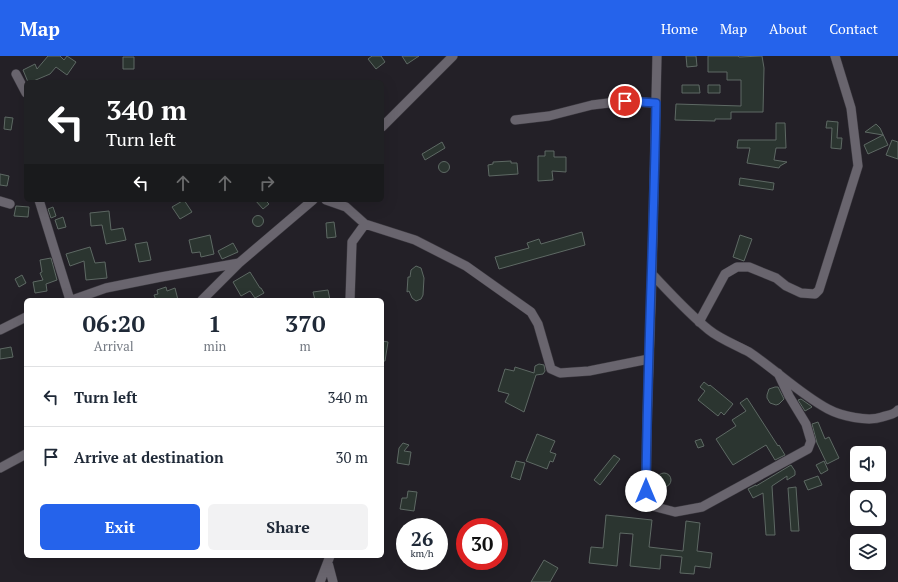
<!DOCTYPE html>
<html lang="en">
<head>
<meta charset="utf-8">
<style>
  :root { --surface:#fff; --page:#f2f2f3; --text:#1f2937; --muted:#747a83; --line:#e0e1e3; --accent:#2563eb }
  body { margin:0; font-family:"PT Serif",serif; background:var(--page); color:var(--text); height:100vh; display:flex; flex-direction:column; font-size:15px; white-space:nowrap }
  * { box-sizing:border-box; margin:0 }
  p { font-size:13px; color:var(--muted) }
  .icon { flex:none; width:22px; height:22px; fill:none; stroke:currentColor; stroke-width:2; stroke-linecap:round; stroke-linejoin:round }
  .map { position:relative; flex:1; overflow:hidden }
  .sheet { position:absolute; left:24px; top:242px; width:360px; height:260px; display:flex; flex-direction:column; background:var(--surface); border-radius:6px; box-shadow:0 4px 16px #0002 }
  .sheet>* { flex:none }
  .top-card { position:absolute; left:24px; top:24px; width:360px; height:122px; border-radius:6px; box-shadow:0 4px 16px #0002; background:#202124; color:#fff; overflow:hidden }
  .tools { position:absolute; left:850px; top:390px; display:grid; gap:8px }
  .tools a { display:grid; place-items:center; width:36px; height:36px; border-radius:6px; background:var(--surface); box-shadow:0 4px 16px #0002; font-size:20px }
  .speed { position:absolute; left:396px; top:462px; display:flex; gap:8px; font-size:20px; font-weight:700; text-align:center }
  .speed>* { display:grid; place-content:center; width:52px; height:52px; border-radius:50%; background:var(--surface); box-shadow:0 4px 16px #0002; line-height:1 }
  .speed small { font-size:10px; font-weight:400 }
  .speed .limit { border:6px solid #d22; background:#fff; color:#111 }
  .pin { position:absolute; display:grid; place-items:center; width:34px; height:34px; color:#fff; margin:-17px; border:2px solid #fff; border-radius:50%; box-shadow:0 1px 4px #0007 }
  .me { position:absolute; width:44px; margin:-22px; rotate:0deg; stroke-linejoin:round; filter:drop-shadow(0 0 3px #0008) }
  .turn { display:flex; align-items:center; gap:14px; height:84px; padding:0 16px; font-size:18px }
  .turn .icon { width:52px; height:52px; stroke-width:2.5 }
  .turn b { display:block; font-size:28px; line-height:34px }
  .lanes { display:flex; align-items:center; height:38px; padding:0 16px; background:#0003; justify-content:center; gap:20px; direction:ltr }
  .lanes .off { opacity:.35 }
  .eta { display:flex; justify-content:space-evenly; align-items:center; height:68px; text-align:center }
  .eta b { font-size:24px; font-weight:700; line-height:28px }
  .action { display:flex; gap:8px; margin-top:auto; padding:8px 16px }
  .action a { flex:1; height:46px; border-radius:6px; background:var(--accent); color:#fff; font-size:16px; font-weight:700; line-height:46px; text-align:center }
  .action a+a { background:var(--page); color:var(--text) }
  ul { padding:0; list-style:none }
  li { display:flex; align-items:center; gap:12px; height:60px; padding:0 16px; border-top:1px solid var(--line) }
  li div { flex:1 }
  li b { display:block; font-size:15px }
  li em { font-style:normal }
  header { display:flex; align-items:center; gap:24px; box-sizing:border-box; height:56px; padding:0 20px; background:var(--accent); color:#fff }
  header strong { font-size:19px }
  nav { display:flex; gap:22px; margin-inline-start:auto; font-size:14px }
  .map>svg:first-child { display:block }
  .building { fill:#2b3530; stroke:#5e6964 }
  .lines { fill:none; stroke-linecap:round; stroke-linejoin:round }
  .minor-casing { stroke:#3d3a41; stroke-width:10 }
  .minor { stroke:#69656e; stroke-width:9 }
  .route-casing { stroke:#184099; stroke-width:10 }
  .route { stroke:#2563eb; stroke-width:7 }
</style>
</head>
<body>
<header>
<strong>Map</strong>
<nav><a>Home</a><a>Map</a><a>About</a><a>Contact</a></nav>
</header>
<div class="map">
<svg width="898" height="526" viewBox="0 0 898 526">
  <rect width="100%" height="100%" fill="#232027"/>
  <path class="building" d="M48,0H60L64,4L67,0L76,6L67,19L56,11L50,18L31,26H28L23,14L35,8L37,13Z
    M372,0H381L385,6L376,13L368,3Z
    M402,0H419L407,8Z
    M686,0H696L697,10L687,11Z
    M708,0H738L739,1L762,0L764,12L763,56H731V63H715V65L675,64L676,48L741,50V24H727V16H708Z
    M123,1H134V13H123Z
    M682,29H699L700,37H682Z
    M708,29H720V37H708Z
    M5,61L13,62L11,74L4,73Z
    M827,65L838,66L837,82H842L841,93L831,92L832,72H826Z
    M776,67H785L786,92H776L774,104L787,106L780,110L779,112L747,107L750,92H737L738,84H776Z
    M876,68L880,72L888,89L868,98L864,89L883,79L865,76Z
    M892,84L898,86V103L886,99Z
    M442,86L445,92L425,104L422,98Z
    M545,95H554V101H566V116L552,115L553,124L538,125V100H545Z
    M511,105V107H517L518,118L489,120L488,109L493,108V106Z
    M438.5 111a5.5 5.5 0 1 1 11 0a5.5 5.5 0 1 1-11 0Z
    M0,118L9,120L7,130L0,129Z
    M740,122L774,127L773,134L739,129Z
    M184,144L192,156L180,163L172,151Z
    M255,144H265L269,148L263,153Z
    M16,150L29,151L28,161L14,160Z
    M53,151L56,160L51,162L48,153Z
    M109,155L111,174L123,172L126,184L106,188L102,169L91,170L90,157Z
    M252.5 165a5.5 5.5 0 1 1 11 0a5.5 5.5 0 1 1-11 0Z
    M63,161L66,171L58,173L55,164Z
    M334,166L336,181L327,182L326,167Z
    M582,176L585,189L499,213L495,201L529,192L527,187L539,183L541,188Z
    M210,179L214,198L201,201L200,196L192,197L189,184Z
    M740,179L752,183L744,205L733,201Z
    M147,186L151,204L139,206L135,188Z
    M233,187L238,196L222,203L218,195Z
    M90,191L95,207L105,206L107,222L86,224L84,205L70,210L66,198Z
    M51,202L57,224L46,228L47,235L35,237L33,226L43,224L40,217L42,216L40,204Z
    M416,210L421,212L424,222L423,239L421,243L416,245L412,242L409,235L407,236L408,221H410L411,214Z
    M250,216L260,232H261L264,237L255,242L250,235L241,240L233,226Z
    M22,219L26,227L19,231L15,223Z
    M166,231L167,235L175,232L178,244H156L154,239L158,238L157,234Z
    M328,234L330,244H315L313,236Z
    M382,285L388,286L385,305H382Z
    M11,291L13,301L0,303V293Z
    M539,308L544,309L545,315L543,318L536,319L524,356L505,346L509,338L498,335L505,313L514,315L515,311L534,317L535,310Z
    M704,326L709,330L710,329L733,348L724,359L721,356L718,360L698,344L705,335L700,331Z
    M775,331H778L784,343L779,348L776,349L770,347L767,342V339L769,333Z
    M747,342L778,390L779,389L785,399L775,404L766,389L733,409L727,400L716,383L736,370L732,364L746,355L740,347Z
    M801,343L811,350L812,351L805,355L798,344Z
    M818,366L825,383L829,381L839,402L827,408L817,387L812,368Z
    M537,378L555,385L550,396L556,398L553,406L550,405L547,413L526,405Z
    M701,383L704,390L698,392L695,385Z
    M403,387L409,389L404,395L411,396L409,409L397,407L399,392Z
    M614,399L620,403L600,429L594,424Z
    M516,405L525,407L520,424L511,421Z
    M824,405L828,414L821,418L816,409Z
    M791,409L795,415V419L787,424V420L772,430L775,479H766L763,437L753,442L748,433L756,429V430Z
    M657 424a7 7 0 1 1 14 0a7 7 0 1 1-14 0Z
    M818,420L822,429L808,434L804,425Z
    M796,431L799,475H791L788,432Z
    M408,435L417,436L414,455L400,453L402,442H407Z
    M606,459L652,464L649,491L683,495L686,465L700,467L697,495L712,497L710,512L695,510L694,518L680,517L682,501L661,499L660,513L630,510L633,478L620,477L617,510L589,507L591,491L603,492Z
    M544,504L558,512L550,526H531Z"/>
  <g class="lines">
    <defs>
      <path id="minor" d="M657,0L652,218L647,369L646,435L656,451L675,456L702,451L808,393L811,385L806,368L789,340L778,317
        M16,18L26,37
        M515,64L549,60L592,49L625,45L656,47
        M382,71L453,0
        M39,144L70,244
        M326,144L346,151L365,168L352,186L350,244
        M0,145L10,148
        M365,168L415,184L466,210L531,256L538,268L551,313L560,317L589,315L649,303
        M652,218C670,237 688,257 709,274C720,283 736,289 749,296C776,314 800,338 828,353C841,360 868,366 882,361C888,359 894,359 898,354
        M72,244L106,232L161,221L239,207
        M202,244L239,207L313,144
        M699,266L725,218L737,211H749L776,222L786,230L801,237L815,238L819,234L858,110L851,52L835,0
        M0,274L26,261
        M0,412L26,398
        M328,507L333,526
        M320,526L330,500"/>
    </defs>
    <use href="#minor" class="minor-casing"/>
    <use href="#minor" class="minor"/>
  </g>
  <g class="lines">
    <defs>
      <path id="route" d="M625,45L656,47C654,176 647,306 646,435"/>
    </defs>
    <use href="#route" class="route-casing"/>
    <use href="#route" class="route"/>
  </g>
</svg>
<div class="tools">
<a><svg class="icon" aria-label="sound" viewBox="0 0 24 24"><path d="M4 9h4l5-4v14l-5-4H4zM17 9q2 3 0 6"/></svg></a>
<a><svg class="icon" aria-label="search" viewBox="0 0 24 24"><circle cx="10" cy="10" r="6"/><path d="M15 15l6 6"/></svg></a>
<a><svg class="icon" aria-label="layers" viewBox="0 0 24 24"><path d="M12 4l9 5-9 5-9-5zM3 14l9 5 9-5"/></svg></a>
</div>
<div class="speed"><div>26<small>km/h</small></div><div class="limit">30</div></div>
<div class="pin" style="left:625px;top:45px;background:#d93025"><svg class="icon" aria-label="arrive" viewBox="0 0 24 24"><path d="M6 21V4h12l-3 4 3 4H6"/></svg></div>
<svg class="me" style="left:646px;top:435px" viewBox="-20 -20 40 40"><circle r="19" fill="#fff"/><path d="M0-13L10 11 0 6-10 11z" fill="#2563eb"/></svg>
<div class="top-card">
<div class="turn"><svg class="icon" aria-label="left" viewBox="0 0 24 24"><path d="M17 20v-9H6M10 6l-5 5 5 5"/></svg><div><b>340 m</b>Turn left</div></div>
<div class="lanes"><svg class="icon" aria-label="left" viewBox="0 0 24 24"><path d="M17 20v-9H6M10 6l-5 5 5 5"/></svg><svg class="icon off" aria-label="ahead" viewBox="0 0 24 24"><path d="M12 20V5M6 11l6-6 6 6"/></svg><svg class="icon off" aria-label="ahead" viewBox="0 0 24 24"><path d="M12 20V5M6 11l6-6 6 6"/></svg><svg class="icon off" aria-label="right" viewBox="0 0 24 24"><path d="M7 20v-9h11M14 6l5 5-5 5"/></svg></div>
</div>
<section class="sheet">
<div class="eta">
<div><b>06:20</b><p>Arrival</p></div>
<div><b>1</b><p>min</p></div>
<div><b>370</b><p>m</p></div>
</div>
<ul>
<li><svg class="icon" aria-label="left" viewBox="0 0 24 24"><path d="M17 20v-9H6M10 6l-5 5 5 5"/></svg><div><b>Turn left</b></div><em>340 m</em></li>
<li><svg class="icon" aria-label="arrive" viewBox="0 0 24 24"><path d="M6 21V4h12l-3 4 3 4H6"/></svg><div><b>Arrive at destination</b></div><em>30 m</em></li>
</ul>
<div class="action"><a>Exit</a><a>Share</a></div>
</section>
</div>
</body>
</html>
